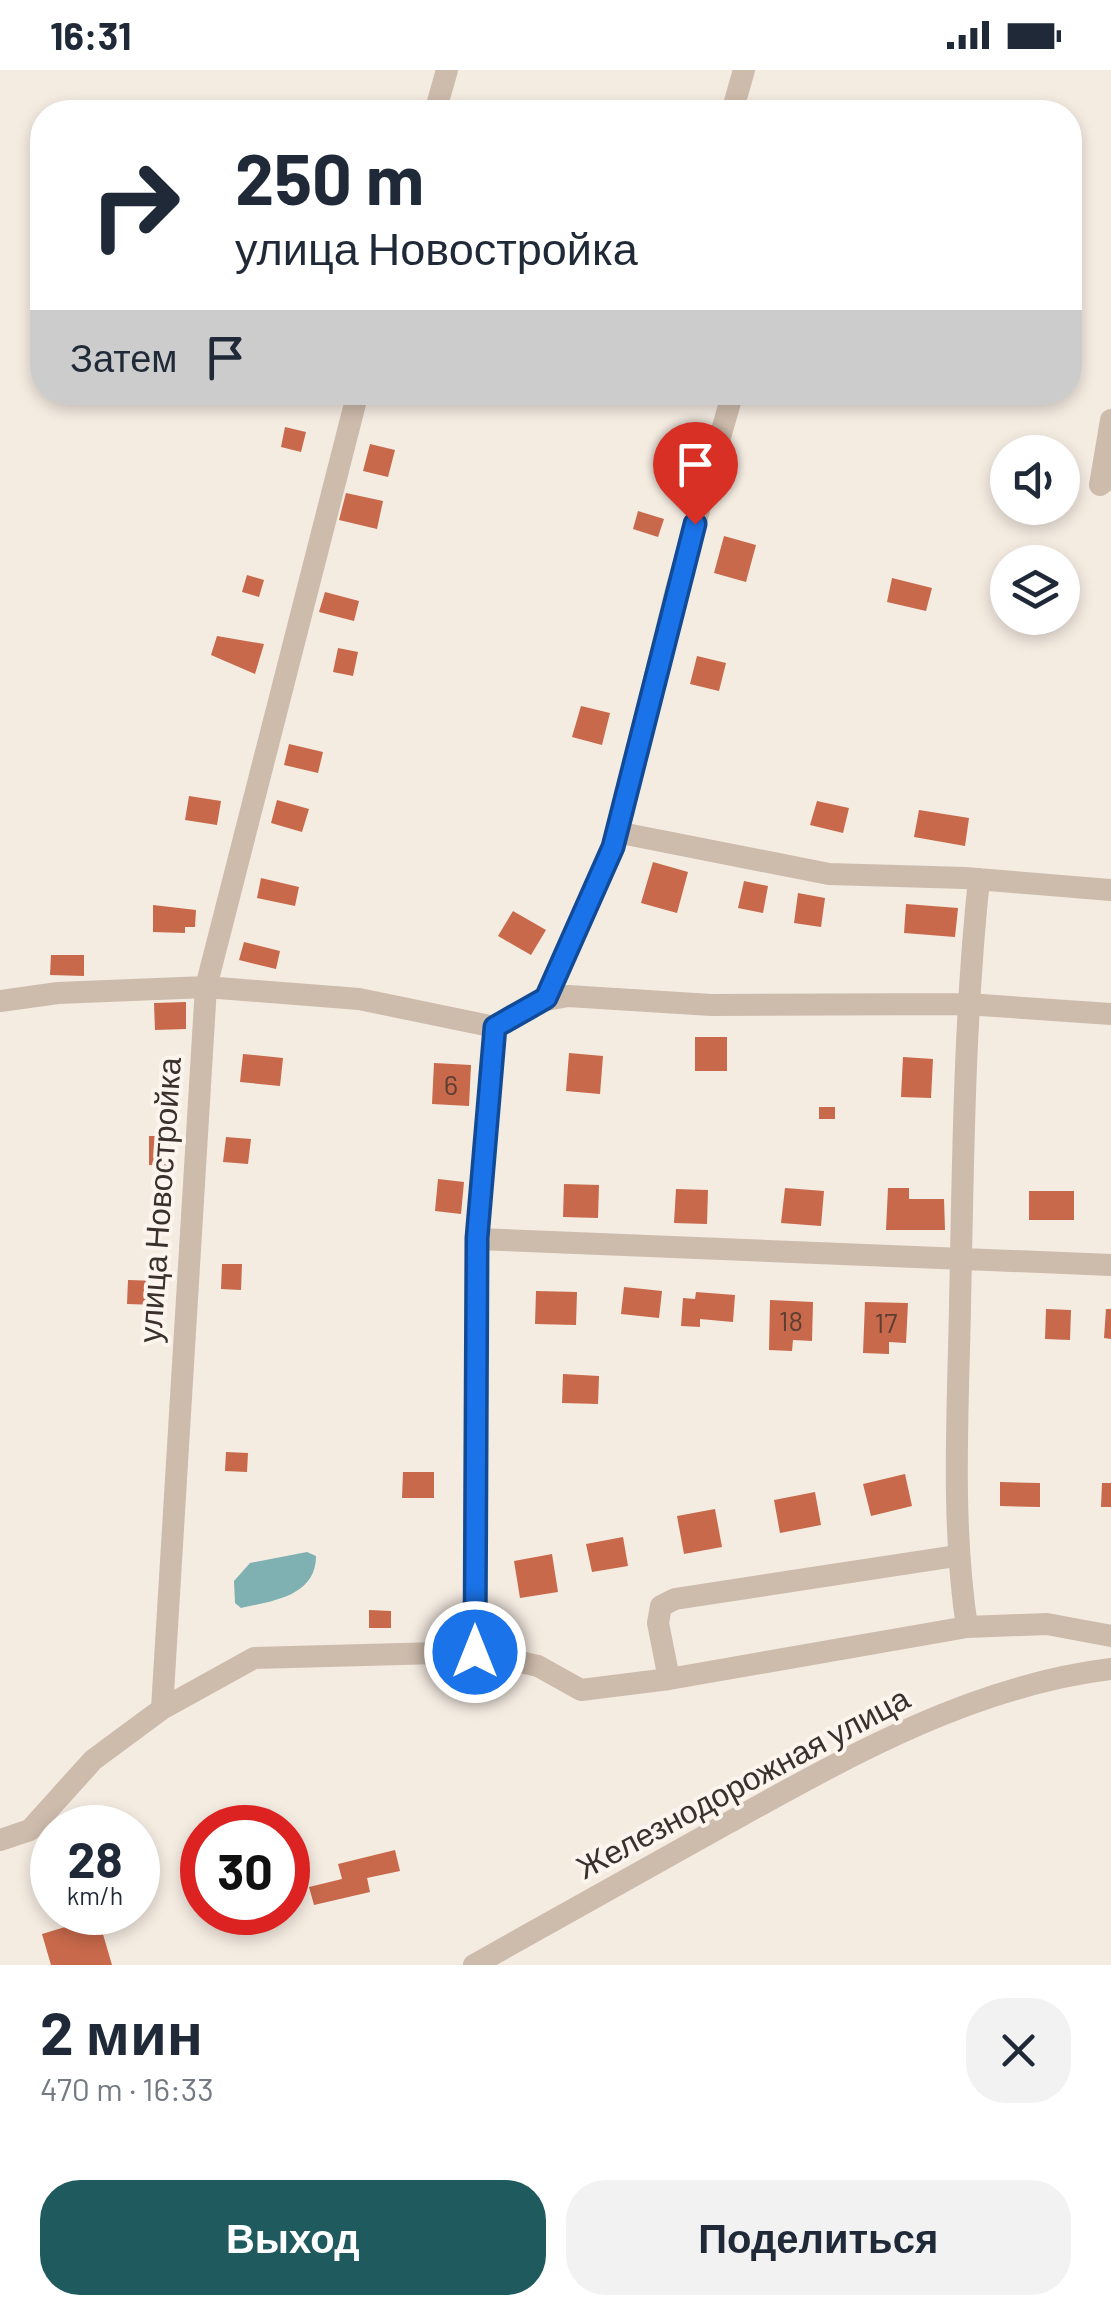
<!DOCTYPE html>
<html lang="ru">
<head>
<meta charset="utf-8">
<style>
  :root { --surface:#fff; --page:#f2f2f3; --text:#1f2937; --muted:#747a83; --accent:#1f5a5e }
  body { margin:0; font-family:Barlow,sans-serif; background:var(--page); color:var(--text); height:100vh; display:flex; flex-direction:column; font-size:38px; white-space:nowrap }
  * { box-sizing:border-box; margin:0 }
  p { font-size:32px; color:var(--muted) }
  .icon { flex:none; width:55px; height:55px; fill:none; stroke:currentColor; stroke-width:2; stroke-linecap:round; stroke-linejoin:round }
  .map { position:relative; height:1895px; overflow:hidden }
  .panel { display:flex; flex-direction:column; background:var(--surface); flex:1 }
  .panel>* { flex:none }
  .top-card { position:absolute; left:30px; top:30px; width:1052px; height:305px; border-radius:40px; box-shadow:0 5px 15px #0003; background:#fff; color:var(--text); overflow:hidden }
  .controls { position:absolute; left:990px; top:365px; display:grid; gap:20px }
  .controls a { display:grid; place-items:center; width:90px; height:90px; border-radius:50%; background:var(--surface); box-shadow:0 5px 15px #0003; font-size:50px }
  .speed { position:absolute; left:30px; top:1735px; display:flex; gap:20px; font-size:50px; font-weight:700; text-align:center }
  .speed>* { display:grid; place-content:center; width:130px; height:130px; border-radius:50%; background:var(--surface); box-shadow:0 5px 15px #0003; line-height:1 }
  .speed small { font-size:25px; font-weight:400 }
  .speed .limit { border:15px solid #d22; background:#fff; color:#111 }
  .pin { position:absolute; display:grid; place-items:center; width:85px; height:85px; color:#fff; margin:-102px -42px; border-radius:50% 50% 50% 0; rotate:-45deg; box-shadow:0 0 10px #0007 }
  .pin .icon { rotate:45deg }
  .me { position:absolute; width:110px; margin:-55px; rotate:0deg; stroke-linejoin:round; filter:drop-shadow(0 0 8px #0008) }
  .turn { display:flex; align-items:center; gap:35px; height:210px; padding:0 40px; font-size:45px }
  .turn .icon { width:130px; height:130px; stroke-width:2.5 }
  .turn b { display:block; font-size:70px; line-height:85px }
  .then { display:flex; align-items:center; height:95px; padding:0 40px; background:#0003; gap:20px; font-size:38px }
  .round { display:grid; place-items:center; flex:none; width:105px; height:105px; border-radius:40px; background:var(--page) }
  .summary { display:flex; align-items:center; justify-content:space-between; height:170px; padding:0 40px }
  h1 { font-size:60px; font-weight:700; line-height:75px }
  .primary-button { display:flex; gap:20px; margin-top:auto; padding:20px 40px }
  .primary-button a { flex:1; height:115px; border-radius:40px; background:var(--accent); color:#fff; font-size:40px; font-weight:700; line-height:115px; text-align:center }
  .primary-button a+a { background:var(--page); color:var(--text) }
  .status { display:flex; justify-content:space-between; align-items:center; height:70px; padding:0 50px; background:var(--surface); direction:ltr }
  .status svg { height:28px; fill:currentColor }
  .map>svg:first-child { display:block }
  .water { fill:#7fb0b2 }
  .building { fill:#c8694b }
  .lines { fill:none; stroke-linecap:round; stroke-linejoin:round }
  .minor { stroke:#cdbbac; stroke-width:22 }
  .route-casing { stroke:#114b97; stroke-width:25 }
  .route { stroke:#1a73e8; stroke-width:18 }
  .labels { text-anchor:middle; stroke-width:8; stroke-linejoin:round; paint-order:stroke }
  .number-label { font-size:28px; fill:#5e3e33 }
  .street-label { font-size:32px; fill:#3b302b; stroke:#fbf5ee }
</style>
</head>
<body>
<div class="status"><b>16:31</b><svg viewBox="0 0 49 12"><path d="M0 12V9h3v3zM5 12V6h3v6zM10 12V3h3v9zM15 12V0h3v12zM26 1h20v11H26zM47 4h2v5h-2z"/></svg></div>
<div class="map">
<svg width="1111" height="1895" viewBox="0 0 1111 1895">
  <rect width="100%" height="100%" fill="#f4ebe1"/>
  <path class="water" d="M307,1482L316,1486C316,1526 273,1531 241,1538L235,1533L234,1511L250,1493Z"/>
  <path class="building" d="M466,32L502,41V42H463Z
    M285,357L306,362L301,382L281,377Z
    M370,374L395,380L388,407L363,401Z
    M346,423L383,431L377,459L339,450Z
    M638,441L664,449L658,467L633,459Z
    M724,466L756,475L746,512L714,503Z
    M247,505L264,510L259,527L242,522Z
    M892,508L932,518L926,541L887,532Z
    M325,522L359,531L354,551L319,542Z
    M217,566L264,574L255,604L211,585Z
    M338,578L358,582L353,606L333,602Z
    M697,586L726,593L719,621L690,614Z
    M581,636L610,643L602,675L572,667Z
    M289,674L323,682L318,703L284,695Z
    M189,726L221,731L217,755L185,750Z
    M277,730L309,739L302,762L271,753Z
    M817,731L849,738L843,763L810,755Z
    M919,740L969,748L965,776L914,767Z
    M653,792L688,802L677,843L641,833Z
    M261,808L299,817L295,836L257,828Z
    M744,811L768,816L763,843L738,838Z
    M798,823L825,828L821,857L794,853Z
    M906,834L958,838L955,867L904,863Z
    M153,835L196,840L195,857H185V863L153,862Z
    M513,841L546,860L531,885L498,866Z
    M244,872L280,881L276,899L239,890Z
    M51,885H84V906L50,905Z
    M186,932V959L155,960L154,933Z
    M695,967H727V1001H695Z
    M569,983L603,986L600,1024L566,1021Z
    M243,984L283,988L280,1016L240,1012Z
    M903,987L933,989L931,1028L901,1027Z
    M434,993L471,995L469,1036L432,1034Z
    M819,1037H835V1049H819Z
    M149,1066H171V1096L149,1095Z
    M226,1067L251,1069L248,1094L223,1092Z
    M438,1109L464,1112L461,1144L435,1141Z
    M564,1114L599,1115L598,1148L563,1147Z
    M785,1118L824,1121L821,1156L781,1153Z
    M888,1118H909V1129H944L945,1160H886Z
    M676,1119L708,1120L707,1154L674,1153Z
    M1029,1121H1074V1150H1029Z
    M222,1194H242L241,1220L221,1219Z
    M128,1210L160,1211L159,1235L127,1234Z
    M624,1217L662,1221L659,1248L621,1244Z
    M536,1221L577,1222L576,1255L535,1254Z
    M696,1222L735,1225L733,1252L700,1249V1257L681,1256L683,1228L695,1229Z
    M770,1230L813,1232L812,1271L793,1270L792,1281L769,1280Z
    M865,1232L908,1233L906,1273L889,1272V1284L863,1283Z
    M1046,1239L1071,1240L1070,1270L1045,1269Z
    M1106,1239H1111V1269L1104,1268Z
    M563,1304L599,1306L598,1334L562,1333Z
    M226,1382L248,1383L247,1402L225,1401Z
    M403,1402H434V1428H402Z
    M905,1404L912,1436L871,1446L863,1414Z
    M1000,1412L1040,1413V1437L1000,1436Z
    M1102,1413H1111V1437H1101Z
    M815,1422L821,1455L780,1463L774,1430Z
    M715,1439L722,1477L684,1484L677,1446Z
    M623,1467L628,1496L592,1502L586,1474Z
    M552,1484L558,1522L520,1528L514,1491Z
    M369,1540L391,1541V1558H369Z
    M395,1780L400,1801L367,1808L370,1822L314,1835L309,1817L342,1809L338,1794Z
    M98,1847L112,1895H51L42,1864Z"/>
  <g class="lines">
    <path class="minor" d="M435,42L447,0
      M732,42L744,0
      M1111,350L1100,415L1111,406
      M616,762L829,804L965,808L1111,820
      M0,931L58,923L206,917L358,322
      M541,931L568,926L711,935L966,934L1111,944
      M477,1169L1111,1195
      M967,1557C951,1451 958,1343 960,1236C963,1093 964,952 979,809
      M475,1582L477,1169L495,957
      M669,1609L658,1553L661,1536L675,1529L956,1486
      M162,1639L206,917L359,929L495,957L547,928L613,777L676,520L733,322
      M0,1770L30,1760L93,1690L162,1639L254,1588L475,1582L538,1596L581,1620L669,1609L967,1557L1047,1554L1111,1566
      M474,1895C558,1848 642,1801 726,1754C847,1687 971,1616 1111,1599"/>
  </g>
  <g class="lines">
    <defs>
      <path id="route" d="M475,1582L477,1168L495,957L546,928L613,777L695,454"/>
    </defs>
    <use href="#route" class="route-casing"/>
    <use href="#route" class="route"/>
  </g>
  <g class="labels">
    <g class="number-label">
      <text x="451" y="1025">6</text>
      <text x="791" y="1261">18</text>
      <text x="886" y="1263">17</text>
    </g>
    <g class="street-label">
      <text transform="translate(160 1130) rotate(-86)" y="11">улица Новостройка</text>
      <text transform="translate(743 1713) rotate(-28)" y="11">Железнодорожная улица</text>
    </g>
  </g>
</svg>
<div class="controls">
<a><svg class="icon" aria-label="sound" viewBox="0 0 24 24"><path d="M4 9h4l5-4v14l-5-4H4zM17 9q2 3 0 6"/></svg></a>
<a><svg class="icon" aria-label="layers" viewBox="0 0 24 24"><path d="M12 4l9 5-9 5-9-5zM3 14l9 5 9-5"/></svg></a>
</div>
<div class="speed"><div>28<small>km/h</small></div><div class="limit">30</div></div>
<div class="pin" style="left:695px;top:454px;background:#d93025"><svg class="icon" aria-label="arrive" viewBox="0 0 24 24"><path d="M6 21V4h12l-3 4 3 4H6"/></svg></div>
<svg class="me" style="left:475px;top:1582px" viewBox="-20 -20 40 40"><circle r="17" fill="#1a73e8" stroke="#fff" stroke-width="3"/><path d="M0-11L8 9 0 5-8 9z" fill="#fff"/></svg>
<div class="top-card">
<div class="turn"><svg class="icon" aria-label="right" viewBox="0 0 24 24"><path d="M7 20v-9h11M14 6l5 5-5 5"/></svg><div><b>250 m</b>улица Новостройка</div></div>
<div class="then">Затем<svg class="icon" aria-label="arrive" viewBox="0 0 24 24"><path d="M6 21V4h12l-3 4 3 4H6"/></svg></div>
</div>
</div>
<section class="panel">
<div class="summary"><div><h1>2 мин</h1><p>470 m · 16:33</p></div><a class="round"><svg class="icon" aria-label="close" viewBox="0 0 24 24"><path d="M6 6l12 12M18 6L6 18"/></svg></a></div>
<div class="primary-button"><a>Выход</a><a>Поделиться</a></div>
</section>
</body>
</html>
